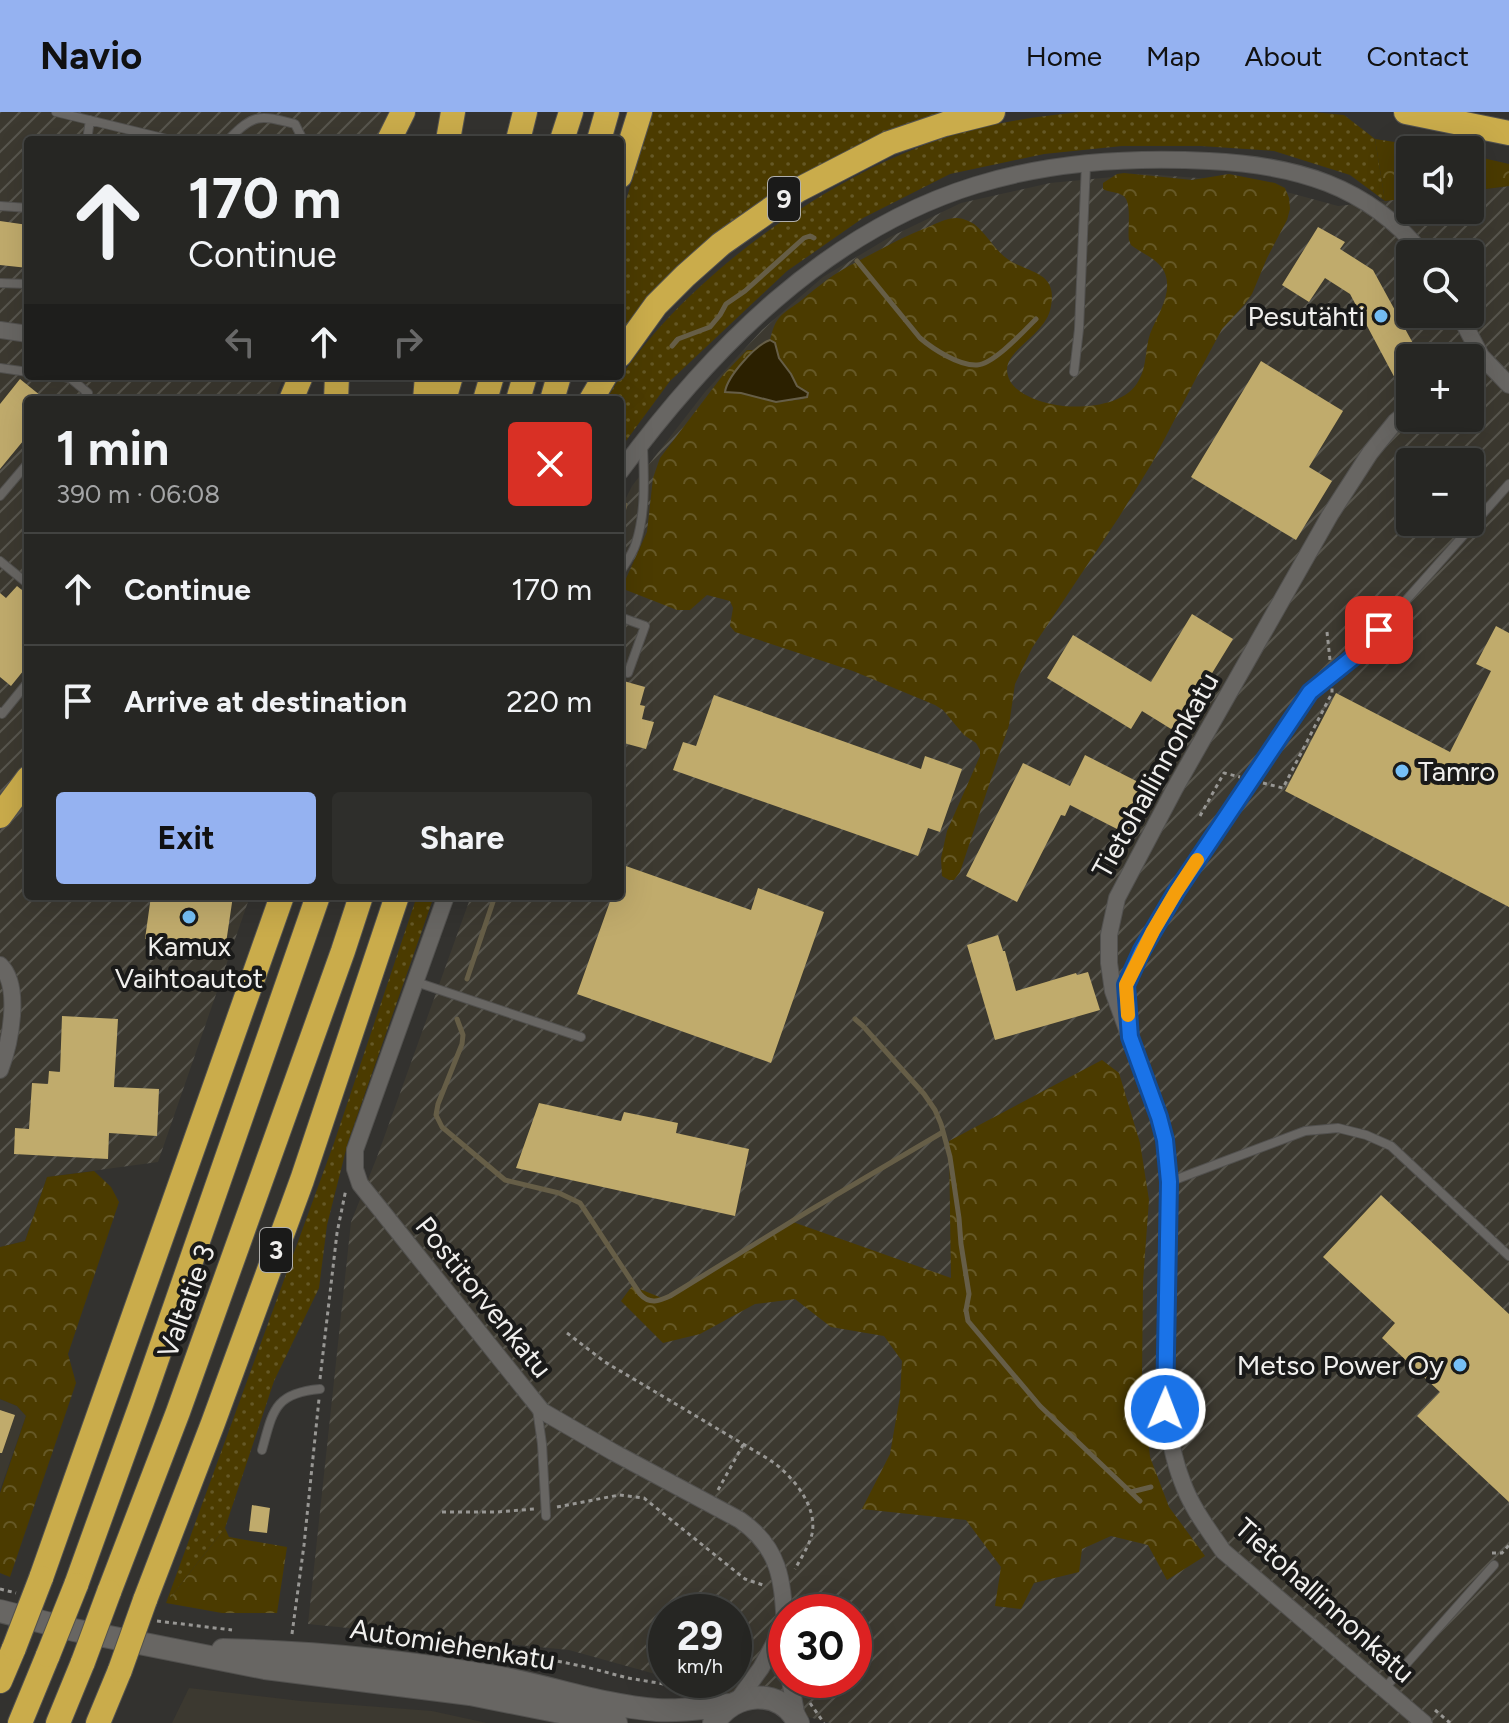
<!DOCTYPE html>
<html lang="en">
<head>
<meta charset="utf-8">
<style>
  :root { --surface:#262623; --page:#2e2e2b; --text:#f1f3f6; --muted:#a4a5a6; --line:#424341; --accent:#95b2f1 }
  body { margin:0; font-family:Figtree,sans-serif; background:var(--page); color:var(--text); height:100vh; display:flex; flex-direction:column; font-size:30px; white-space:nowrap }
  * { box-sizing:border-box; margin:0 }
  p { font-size:26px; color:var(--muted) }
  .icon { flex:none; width:44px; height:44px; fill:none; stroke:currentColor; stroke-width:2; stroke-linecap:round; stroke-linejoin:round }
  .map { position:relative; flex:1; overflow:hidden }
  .panel { position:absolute; left:24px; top:284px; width:600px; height:504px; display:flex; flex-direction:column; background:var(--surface); border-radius:8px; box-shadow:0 8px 32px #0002,0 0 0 2px var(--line) }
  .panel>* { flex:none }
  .guide { position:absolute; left:24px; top:24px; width:600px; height:244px; border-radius:8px; box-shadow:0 8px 32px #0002,0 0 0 2px var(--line); background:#262623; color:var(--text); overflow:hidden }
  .tools { position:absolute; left:1396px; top:24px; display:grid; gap:16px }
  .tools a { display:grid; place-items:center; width:88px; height:88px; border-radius:8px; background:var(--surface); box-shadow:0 8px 32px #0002,0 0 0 2px var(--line); font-size:40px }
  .speed { position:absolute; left:648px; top:1482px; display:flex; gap:16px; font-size:40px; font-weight:700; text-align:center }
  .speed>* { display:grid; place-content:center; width:104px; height:104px; border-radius:50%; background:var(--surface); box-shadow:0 8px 32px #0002,0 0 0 2px var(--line); line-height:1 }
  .speed small { font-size:20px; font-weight:400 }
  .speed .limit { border:12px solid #d22; background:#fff; color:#111 }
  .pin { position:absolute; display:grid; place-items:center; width:68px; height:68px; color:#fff; margin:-34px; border-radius:16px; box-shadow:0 4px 12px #0006 }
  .me { position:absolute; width:88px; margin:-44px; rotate:1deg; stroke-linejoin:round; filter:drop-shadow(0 0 6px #0008) }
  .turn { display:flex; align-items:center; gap:28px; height:168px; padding:0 32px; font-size:36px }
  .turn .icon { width:104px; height:104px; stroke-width:2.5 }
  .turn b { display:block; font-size:56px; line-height:68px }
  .lanes { display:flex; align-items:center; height:76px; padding:0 32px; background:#0003; justify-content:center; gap:40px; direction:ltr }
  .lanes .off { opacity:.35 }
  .round { display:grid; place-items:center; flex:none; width:84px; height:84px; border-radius:8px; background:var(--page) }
  .headline { display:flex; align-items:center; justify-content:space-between; height:136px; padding:0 32px }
  h1 { font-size:48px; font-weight:700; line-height:60px }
  .primary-button { display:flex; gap:16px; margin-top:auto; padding:16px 32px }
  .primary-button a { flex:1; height:92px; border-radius:8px; background:var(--accent); color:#111; font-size:32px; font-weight:700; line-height:92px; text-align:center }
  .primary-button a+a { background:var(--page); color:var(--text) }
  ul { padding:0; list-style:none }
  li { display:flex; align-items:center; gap:24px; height:112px; padding:0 32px; border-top:2px solid var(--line) }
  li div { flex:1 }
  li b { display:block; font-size:30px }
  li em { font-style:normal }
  header { display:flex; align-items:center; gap:48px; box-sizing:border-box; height:112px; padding:0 40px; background:var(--accent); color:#111 }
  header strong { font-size:38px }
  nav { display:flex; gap:44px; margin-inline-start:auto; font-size:28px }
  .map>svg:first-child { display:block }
  .built { fill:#3c3930 }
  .industrial { fill:url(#industrial-furrows); fill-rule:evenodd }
  .grass { fill:url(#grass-dots) }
  .forest { fill:url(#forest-crowns) }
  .water { fill:#2b2000; stroke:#665e47; stroke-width:2 }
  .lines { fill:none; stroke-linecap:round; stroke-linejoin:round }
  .stream { stroke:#665e47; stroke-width:5 }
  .building { fill:#c0ab6c }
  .service-casing { stroke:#52514f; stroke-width:10 }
  .minor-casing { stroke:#52514f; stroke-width:18 }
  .secondary-casing { stroke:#52514f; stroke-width:24 }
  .motorway-casing { stroke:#52514f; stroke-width:26 }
  .path { stroke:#989794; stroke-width:3; stroke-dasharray:4 4; stroke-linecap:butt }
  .service { stroke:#686663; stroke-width:8 }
  .minor { stroke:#686663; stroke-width:16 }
  .secondary { stroke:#686663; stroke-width:22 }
  .motorway { stroke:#caac4b; stroke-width:24 }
  .motorway-bridge-casing { stroke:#52514f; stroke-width:26; stroke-linecap:butt }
  .motorway-bridge { stroke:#caac4b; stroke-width:24 }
  .route-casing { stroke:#114b97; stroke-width:20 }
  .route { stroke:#1a73e8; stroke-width:14 }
  .slow { stroke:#f59e0b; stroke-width:14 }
  .poi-dot { fill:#76c0f7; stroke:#1a1a19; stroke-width:3 }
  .labels { text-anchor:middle; stroke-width:8; stroke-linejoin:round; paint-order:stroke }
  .shield { fill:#1a1a19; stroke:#b0afad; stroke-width:2 }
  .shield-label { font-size:26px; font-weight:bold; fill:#f0efed }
  .poi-label { font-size:28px; fill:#f0efed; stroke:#1a1a19; text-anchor:end }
  .street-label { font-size:28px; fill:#f0efed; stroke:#1a1a19 }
</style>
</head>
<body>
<header>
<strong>Navio</strong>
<nav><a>Home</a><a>Map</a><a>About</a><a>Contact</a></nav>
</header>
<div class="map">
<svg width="1509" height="1611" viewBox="0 0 1509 1611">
  <defs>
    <pattern id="industrial-furrows" width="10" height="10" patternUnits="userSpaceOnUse" patternTransform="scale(2)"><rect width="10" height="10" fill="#3c3930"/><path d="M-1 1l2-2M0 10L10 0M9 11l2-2" fill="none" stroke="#58564e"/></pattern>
    <pattern id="grass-dots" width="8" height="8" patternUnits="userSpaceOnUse" patternTransform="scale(2)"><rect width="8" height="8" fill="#4b3b00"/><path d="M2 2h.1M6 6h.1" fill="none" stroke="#655826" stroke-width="1.8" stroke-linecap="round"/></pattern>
    <pattern id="forest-crowns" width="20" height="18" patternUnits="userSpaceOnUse" patternTransform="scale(2)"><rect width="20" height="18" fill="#4b3b00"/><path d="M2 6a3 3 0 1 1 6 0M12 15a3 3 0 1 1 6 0" fill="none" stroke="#655826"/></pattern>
  </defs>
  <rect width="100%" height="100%" fill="#33322f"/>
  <path class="built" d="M0,1287L17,1294L26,1304L0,1378Z
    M189,1576L301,1589L432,1599L487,1611H172Z"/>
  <path class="industrial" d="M0,0H388L378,28H28V264H284L274,288H28V784H250L158,1050L47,1065L25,1129L0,1135Z
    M1145,62L1250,70L1338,94L1410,86V98H1470V79L1509,74V1611H830L677,1568H734V1500H666V1565L569,1538L308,1512L351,1110L377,1045L471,784H620V398L632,374L705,280L762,218L823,165L890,125L961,91L1050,71ZM1410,142H1470V202H1410ZM1410,246H1470V306H1410ZM1410,350H1470V410H1410ZM786,1500H854V1568H786Z"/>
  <path class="grass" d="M653,0H951L824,55L620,229V108Z
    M1080,0H1313L1344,3L1375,27L1385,89L1350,63L1274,39L1201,34H1122L1044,42L950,62L863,106L787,159L670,269L620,337V288H606C673,172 832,58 960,21C999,10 1039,4 1080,0Z
    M417,784H434L348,1030L327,1113L319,1176L274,1269L225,1416L166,1491L334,1031Z"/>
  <path class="forest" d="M1375,27L1447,38H1410V86L1385,89Z
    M1470,43L1509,52V74L1470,79Z
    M1124,61L1192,68L1229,62L1275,71L1285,76L1289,86L1290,97L1287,108L1267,146L1252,182L1244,193L1222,217L1207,245L1152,351L1119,405L1032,536L1015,572L1009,613L960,760L954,768H949L942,764L941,746L947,719L980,644V638L976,631L964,623L943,598L935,593L853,559L735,520L730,514L733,496L730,489L707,483L690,498H677L626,478L624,471L647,420L653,366L660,346L723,263L747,238H755C744,251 727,263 725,280L741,281L776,290L804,287L807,279L797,274L791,262L779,246L775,231L770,228C772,220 774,212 779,206C784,200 792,195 798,191C814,178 829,165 847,155C874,141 900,126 928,115C937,111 947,106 957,106C962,106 969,109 974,112C988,123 996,141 1012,150C1034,162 1057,162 1051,194C1047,222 1008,236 1007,257C1007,279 1034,288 1051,292C1077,298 1126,295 1139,268C1147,254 1145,237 1150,222C1158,202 1174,180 1164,159C1158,147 1141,141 1131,133L1129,128C1127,117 1133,88 1122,83C1115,79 1110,81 1103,77V71L1117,62Z
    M1102,948L1119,961L1140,1031L1149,1088L1143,1169L1142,1265L1150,1345L1169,1395L1205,1444L1167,1468L1148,1433L1111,1424L1082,1437L1079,1460L1034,1471L1021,1497L995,1494L1001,1455L966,1408L862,1397L890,1342L900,1284L902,1249L884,1224L831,1215L795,1187L755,1192L700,1222L663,1231L621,1189L632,1174L667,1188L790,1109L951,1166L949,1029Z
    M94,1059L111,1075L119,1090L68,1242L76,1271L10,1465L0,1461V1381L26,1304L17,1294L0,1287V1135L25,1129L47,1065Z
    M225,1416L229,1425L287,1435L277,1501H222L166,1491Z"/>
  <path class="water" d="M770,228L775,231L779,246L791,262L797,274L808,281L807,285L776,290L741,281L725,280C727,265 755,233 770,228Z"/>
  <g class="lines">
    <path class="stream" d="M857,149L920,226C933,237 959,254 977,253C994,252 1024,219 1036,207
      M672,234L678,227L710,215L720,203L726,192L745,179L804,126L810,124L814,126
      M620,409L625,393
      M467,867L495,784
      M457,907L463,923L462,932L438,992L436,1003L442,1015L505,1068L559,1081L580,1091L640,1182C650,1193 659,1189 670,1184L807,1100L943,1020
      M855,907L863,914L924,982L935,998L941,1012L950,1045L959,1106L961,1132L969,1182L966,1198L968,1209L1040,1294L1140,1389
      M1131,1380L1151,1375"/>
  </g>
  <path class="building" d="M0,109L28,113V156L0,153Z
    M1318,115L1345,130L1340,137L1373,158L1421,246H1410V266L1398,272L1350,182L1325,166L1309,190L1282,173Z
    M1261,249L1343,299L1309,355L1332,369L1296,428L1191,365Z
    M20,267L46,288H28V323L0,357V292Z
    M17,474L28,483V553L11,574L0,565V481L6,486Z
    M1192,502L1233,527L1176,620L1142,599L1131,617L1047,566L1073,523L1151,570Z
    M1496,514L1509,521V795L1285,679L1336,581L1450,640L1491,559L1476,552Z
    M620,568L645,575L640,593L645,594L642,607L654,610L646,637L620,630Z
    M714,583L921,657L925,644L962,657L940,720L928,716L918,744L673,658L683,630L696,634Z
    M1085,643L1150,676L1128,719L1118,714L1117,717L1070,693L1065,704L1061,703L1017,790L966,764L1023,651L1070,674Z
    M623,753L751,798L758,776L824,800L771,951L577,882L612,784H620V762Z
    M151,784H233L225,838L145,827Z
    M998,823L1003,839H1005L1016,879L1076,861L1077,863L1088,860L1100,898L995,928L967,833Z
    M62,904L118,907L114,975L159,977L157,1024L109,1021L108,1047L14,1042L15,1016L29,1017L32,971L48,972L49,959L60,960Z
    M539,991L621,1009L624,1000L678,1011L676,1021L749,1037L735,1104L516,1056Z
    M1381,1083L1509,1202V1390L1417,1304L1440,1280L1382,1226L1395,1211L1323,1145Z
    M0,1298L15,1303L2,1341H0Z
    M252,1393L270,1396L267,1421L249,1419Z"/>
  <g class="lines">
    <defs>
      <path id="service" d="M56,0L171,28
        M87,28L90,8
        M228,28C254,1 260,3 295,12L303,28
        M0,94L28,96
        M0,171L28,172
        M0,256L28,260
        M1074,260L1079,217L1086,52
        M58,264L70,266
        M71,264L70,266L88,281L81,288
        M0,384L28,351
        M0,449L28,472
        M620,460C626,451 633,441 636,431C646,400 644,366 643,334
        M620,505L645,514L628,561
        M0,600L2,602L28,570
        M416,870L581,925
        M1128,904L1126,873L1142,838L1176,780L1310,580L1361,539L1509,372
        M1169,1070L1305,1019L1338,1016L1366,1023L1391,1034L1509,1144
        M537,1297L542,1332L546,1404
        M262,1338C273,1299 274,1281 320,1277
        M1384,1577L1494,1453"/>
      <path id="minor" d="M1459,202L1481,244L1509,273
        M0,218L28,222
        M1410,298L1396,309L1370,341L1330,403L1175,676L1117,786L1109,823V851L1113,879L1159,1005L1165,1028L1169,1070L1165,1297C1169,1321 1173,1346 1182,1369C1191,1395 1208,1417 1223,1439L1424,1611
        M620,360C711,237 826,119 976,73C1050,50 1132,45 1209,49C1294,53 1368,73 1423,142
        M446,784L355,1038V1057L360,1072L542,1299L613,1340L740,1408C786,1440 782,1478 786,1528
        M0,853C22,874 10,932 0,958
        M790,1568L797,1606
        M738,1588L761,1556L784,1513"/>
      <path id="secondary" d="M0,1499L74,1518L265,1556L470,1582L616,1611
        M223,1538C312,1540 402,1549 490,1564C546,1573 601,1594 657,1598C681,1600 707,1595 730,1593
        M714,1611C733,1579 782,1575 798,1611"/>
      <path id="motorway" d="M1406,0L1509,21
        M389,28L403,0
        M448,28L453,0
        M518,28L525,0
        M562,28L571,0
        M599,28L607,0
        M620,64L640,0
        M620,243L656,193L685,164L721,132L798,78L889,31L945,12L993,0
        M291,288L301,264
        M336,288L337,264
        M425,288L427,264
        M444,288L451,264
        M485,288L492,264
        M518,288L525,264
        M552,288L559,264
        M591,288L605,264
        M0,704L28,666
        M41,1466L282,784
        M76,1473L142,1290L318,784
        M109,1480L178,1300L343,839L361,784
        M145,1488L213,1311L302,1068L397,784
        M0,1569L14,1536
        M20,1611L48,1543
        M58,1611L83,1550
        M98,1611L120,1558"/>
    </defs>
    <use href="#service" class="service-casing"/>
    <use href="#minor" class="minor-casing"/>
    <use href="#secondary" class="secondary-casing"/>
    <use href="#motorway" class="motorway-casing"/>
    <path class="path" d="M1327,520L1330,548
      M1263,671L1283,676L1332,581V576
      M1200,704L1224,661L1240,665
      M567,1221L605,1250L770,1348C792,1363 818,1394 812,1422C809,1434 801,1446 795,1457
      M320,1267L337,1121L346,1077
      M718,1378L743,1333
      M557,1395L619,1383L644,1386L745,1467L766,1474
      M442,1400H497L534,1397
      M1492,1441H1502L1509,1433
      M0,1477L16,1481
      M157,1509L232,1518
      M292,1522L304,1433L319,1287
      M463,1540L509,1539L586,1555L628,1566L676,1574L709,1568
      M734,1557L742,1550L747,1552
      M810,1591L824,1611
      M1435,1598L1450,1611"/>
    <use href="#service" class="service"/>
    <use href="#minor" class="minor"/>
    <use href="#secondary" class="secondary"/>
    <use href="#motorway" class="motorway"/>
    <defs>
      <path id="motorway-bridge" d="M14,1536L41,1466
        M48,1543L76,1473
        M83,1550L109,1480
        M120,1558L145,1488"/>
    </defs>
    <use href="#motorway-bridge" class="motorway-bridge-casing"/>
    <use href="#motorway-bridge" class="motorway-bridge"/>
  </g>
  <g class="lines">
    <defs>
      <path id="route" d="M1165,1297L1169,1070L1165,1028L1159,1005L1130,925L1126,873L1142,838L1176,780L1310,580L1361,539L1379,518"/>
    </defs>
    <use href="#route" class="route-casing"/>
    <use href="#route" class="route"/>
    <path class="slow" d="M1128,903L1126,873L1153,819L1176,780L1197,748"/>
  </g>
  <g class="poi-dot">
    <circle cx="1381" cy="204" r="8"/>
    <circle cx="1402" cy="659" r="8"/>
    <circle cx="189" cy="805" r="8"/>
    <circle cx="1460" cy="1253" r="8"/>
  </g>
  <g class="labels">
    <g class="shield">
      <rect x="768" y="65" width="32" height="44" rx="6"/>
      <rect x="260" y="1116" width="32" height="44" rx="6"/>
    </g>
    <g class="shield-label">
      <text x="784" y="96">9</text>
      <text x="276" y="1147">3</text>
    </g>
    <g class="poi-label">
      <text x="1365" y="214">Pesutähti</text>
      <text x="1418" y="669" text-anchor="start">Tamro</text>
      <text x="189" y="844" text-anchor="middle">Kamux<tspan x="189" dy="32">Vaihtoautot</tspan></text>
      <text x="1444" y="1263">Metso Power Oy</text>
    </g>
    <g class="street-label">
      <text transform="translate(1155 663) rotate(-61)" y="10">Tietohallinnonkatu</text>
      <text transform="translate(484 1185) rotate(51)" y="10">Postitorvenkatu</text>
      <text transform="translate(186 1189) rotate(-70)" y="10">Valtatie 3</text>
      <text transform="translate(1325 1488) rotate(42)" y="10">Tietohallinnonkatu</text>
      <text transform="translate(453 1532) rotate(9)" y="10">Automiehenkatu</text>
    </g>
  </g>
</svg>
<div class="tools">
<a><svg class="icon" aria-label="sound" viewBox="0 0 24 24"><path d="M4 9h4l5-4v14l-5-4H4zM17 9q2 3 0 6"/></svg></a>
<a><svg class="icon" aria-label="search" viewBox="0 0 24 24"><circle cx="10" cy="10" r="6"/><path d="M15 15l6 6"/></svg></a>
<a>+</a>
<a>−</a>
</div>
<div class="speed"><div>29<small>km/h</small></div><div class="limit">30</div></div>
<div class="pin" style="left:1379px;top:518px;background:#d93025"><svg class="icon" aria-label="arrive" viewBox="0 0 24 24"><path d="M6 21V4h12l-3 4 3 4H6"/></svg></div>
<svg class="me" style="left:1165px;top:1297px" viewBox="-20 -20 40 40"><circle r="17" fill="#1a73e8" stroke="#fff" stroke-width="3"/><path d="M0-11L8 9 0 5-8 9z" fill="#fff"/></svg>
<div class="guide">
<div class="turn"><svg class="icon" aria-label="ahead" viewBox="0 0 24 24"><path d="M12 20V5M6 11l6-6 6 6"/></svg><div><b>170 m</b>Continue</div></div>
<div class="lanes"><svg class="icon off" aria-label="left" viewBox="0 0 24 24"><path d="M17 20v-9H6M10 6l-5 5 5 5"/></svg><svg class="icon" aria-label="ahead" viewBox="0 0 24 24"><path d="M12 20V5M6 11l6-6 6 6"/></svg><svg class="icon off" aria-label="right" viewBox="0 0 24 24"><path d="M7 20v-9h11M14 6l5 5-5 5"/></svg></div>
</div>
<section class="panel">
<div class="headline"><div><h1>1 min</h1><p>390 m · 06:08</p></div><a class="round" style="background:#d93025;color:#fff"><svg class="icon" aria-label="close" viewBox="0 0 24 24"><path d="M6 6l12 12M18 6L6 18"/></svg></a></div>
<ul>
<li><svg class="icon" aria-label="ahead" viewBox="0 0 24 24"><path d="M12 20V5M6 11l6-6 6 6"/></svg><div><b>Continue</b></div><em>170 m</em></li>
<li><svg class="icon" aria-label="arrive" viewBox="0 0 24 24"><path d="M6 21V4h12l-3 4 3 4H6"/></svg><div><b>Arrive at destination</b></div><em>220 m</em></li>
</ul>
<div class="primary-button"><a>Exit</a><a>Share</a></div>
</section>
</div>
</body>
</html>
